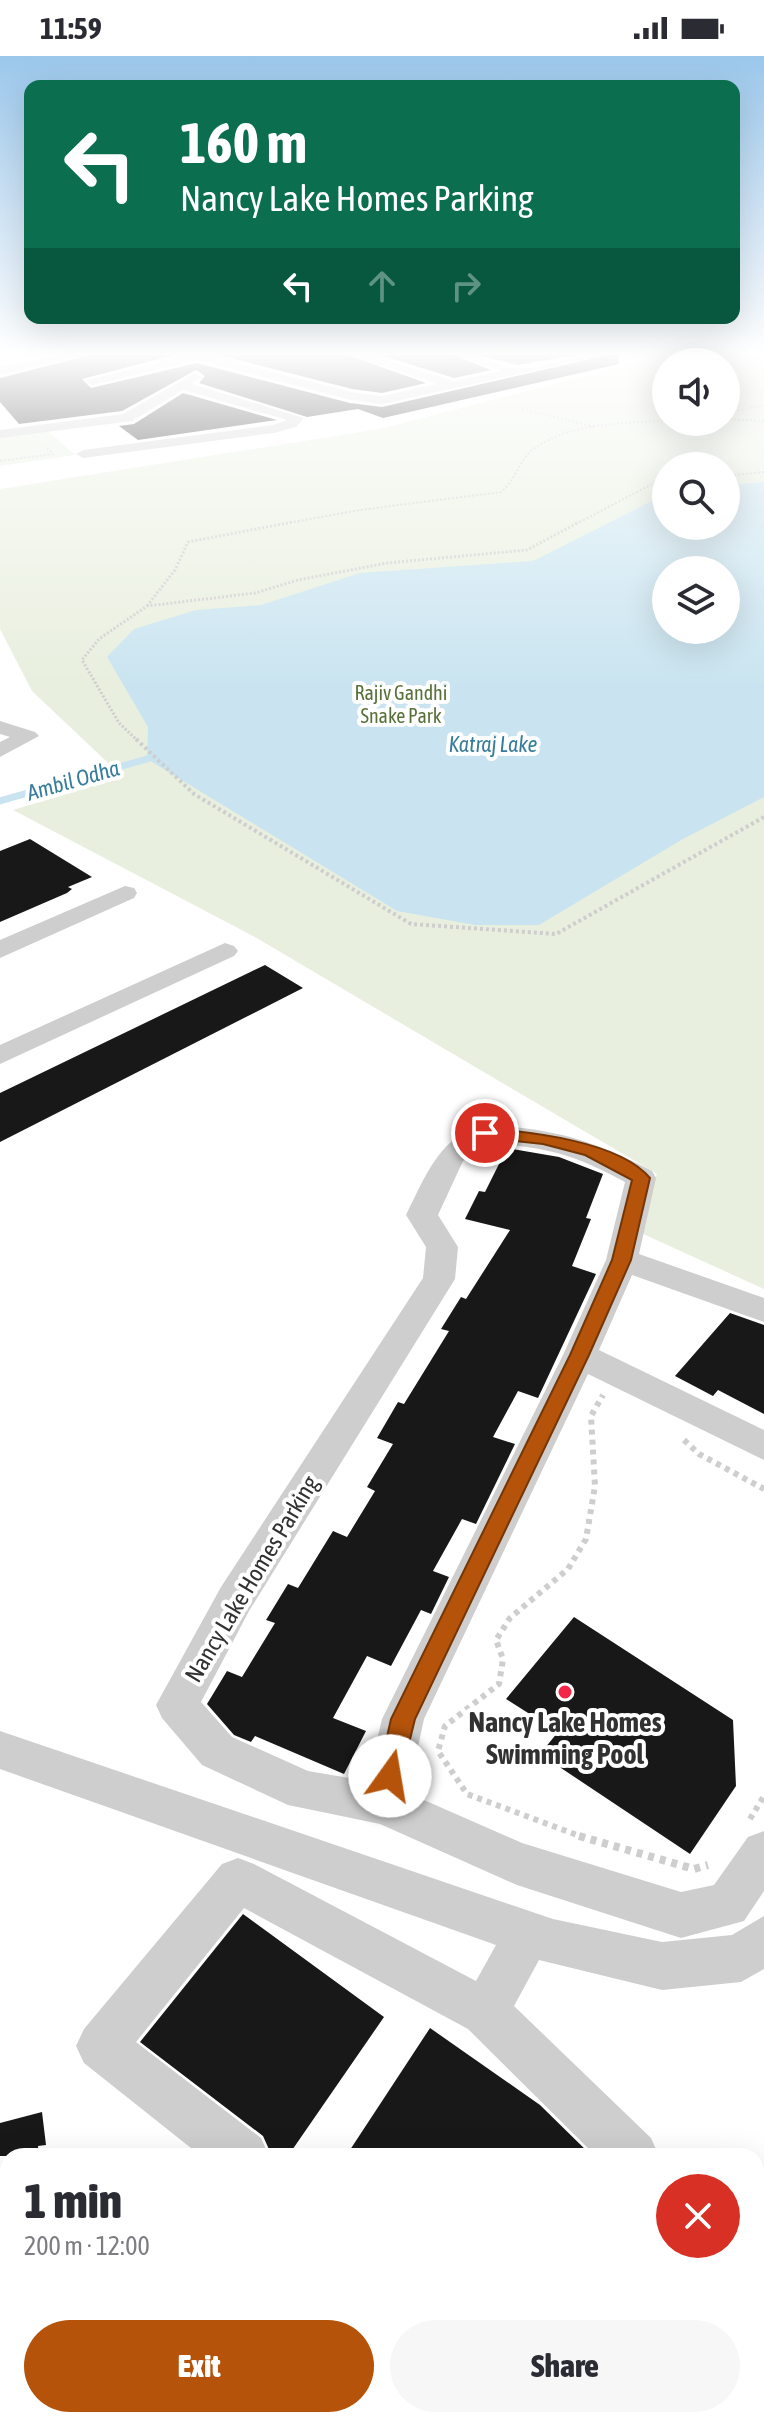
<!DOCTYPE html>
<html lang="en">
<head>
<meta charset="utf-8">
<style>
  :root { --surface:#fff; --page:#f7f7f7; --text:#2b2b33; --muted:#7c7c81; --accent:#b45309 }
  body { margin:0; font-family:"Asap Condensed",sans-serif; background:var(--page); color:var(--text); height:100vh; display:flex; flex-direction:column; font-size:30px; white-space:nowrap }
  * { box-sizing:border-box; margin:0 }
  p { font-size:26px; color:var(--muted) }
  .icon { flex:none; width:44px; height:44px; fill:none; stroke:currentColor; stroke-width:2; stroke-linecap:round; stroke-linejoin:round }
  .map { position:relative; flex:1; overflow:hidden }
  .sheet { position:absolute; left:0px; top:2092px; width:764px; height:280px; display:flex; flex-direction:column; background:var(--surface); border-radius:24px 24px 0 0; box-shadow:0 8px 32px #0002 }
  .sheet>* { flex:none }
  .banner { position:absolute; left:24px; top:24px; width:716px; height:244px; border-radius:16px; box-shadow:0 8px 32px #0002; background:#0b6e4f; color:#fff; overflow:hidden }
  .buttons { position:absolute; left:652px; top:292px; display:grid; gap:16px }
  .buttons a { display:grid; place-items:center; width:88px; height:88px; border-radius:50%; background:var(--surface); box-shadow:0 8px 32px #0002; font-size:40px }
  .pin { position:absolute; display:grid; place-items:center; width:68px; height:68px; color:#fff; margin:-34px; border:4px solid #fff; border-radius:50%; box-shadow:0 2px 8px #0007 }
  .me { position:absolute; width:88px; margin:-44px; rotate:13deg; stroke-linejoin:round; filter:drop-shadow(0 0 6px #0008) }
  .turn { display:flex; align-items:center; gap:28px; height:168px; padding:0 24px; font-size:36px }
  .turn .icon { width:104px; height:104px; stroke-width:2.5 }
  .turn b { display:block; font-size:56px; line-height:68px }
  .lanes { display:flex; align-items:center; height:76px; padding:0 24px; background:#0003; justify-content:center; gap:40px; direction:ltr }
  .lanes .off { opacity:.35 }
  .round { display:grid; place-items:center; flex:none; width:84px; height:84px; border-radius:42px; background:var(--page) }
  .head { display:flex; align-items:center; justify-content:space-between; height:136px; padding:0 24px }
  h1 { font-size:48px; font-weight:800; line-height:60px }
  .button { display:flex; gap:16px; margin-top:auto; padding:16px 24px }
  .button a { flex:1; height:92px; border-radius:48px; background:var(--accent); color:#fff; font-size:32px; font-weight:800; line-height:92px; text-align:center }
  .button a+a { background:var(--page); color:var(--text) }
  .status { display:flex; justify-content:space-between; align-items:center; height:56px; padding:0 40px; background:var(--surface); direction:ltr }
  .status svg { height:22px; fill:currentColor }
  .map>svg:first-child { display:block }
  .green { fill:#e8efde; fill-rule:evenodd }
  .water { fill:#c9e4f0; fill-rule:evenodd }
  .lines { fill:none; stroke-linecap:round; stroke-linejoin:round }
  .stream { stroke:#c9e4f0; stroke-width:7 }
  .building { fill:#181818 }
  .path-far4 { stroke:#cecece; stroke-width:2; stroke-dasharray:2 2; stroke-linecap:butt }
  .path-far3 { stroke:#cecece; stroke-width:3; stroke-dasharray:2 2; stroke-linecap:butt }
  .path-far2 { stroke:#cecece; stroke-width:4; stroke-dasharray:3 3; stroke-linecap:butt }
  .path-far1 { stroke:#cecece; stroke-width:6; stroke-dasharray:5 5; stroke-linecap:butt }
  .path { stroke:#cecece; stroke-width:8; stroke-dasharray:6 6; stroke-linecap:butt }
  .minor { fill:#cecece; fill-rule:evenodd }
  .route { fill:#b45309; stroke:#753606; stroke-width:2 }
  .poi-dot { fill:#f42648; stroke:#fff; stroke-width:3 }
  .labels { text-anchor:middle; stroke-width:8; stroke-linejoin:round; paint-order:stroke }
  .far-park-label { font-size:20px; fill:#587139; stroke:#fff }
  .far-water-label { font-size:22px; font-style:italic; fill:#377d9b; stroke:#fff }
  .street-label { font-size:24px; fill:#313131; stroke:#fff }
  .near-poi-label { font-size:28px; font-weight:bold; fill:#313131; stroke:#fff }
</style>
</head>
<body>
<div class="status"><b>11:59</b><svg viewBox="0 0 49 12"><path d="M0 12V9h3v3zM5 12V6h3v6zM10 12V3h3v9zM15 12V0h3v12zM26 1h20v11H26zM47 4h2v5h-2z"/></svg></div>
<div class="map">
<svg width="764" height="2372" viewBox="0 0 764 2372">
  <rect width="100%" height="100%" fill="#fff"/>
  <path class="green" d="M665,299H764V1233L630,1172L657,1118L253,880L13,754L123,721L32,635L0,573V433L380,373ZM666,306H726V366H666ZM666,410H726V470H666ZM666,514H726V574H666Z
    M48,375L75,399L0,410V381Z"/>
  <path class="water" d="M764,426V741L683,783L539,869H475L397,855L147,703L148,671L107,601L134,573L196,554L261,549L360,517L533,505L666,438V470H726V429ZM666,514H726V574H666Z"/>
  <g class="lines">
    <path class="stream" d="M0,745L147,703"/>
  </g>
  <path class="building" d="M90,299H174L82,323L91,332L197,307L350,347L382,351L608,299H618L619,308L383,362L358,353L307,361L199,327L205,320L196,314L122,355L19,368L0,346V322Z
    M219,299H348L426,327L382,337L352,333Z
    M380,299H453L491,314L454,322Z
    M477,299H576L518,309Z
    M183,337L277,364L138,384L119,370L134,368Z
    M30,783L92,821L68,831L72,833L67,837L0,866V795Z
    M265,909L303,932L0,1086V1037Z
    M507,1092L559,1101L603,1118L586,1162L591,1163L572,1210L596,1218L538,1342L518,1335L493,1381L515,1388L476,1468L462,1463L433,1515L449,1521L431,1558L421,1554L391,1610L367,1600L333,1662L366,1675L344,1718L255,1680L251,1686L234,1679L207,1648L227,1615L242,1621L275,1567L266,1564L288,1528L298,1532L333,1475L347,1481L375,1435L367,1431L393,1388L377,1382L398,1346L404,1348L449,1275L441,1273L461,1241L466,1243L510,1174L465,1163L479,1135L485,1136Z
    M730,1257L764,1269V1358L718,1334L713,1340L675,1320Z
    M574,1561L733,1664L736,1730L690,1798L540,1698L558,1676L506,1643Z
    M243,1858L384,1961L288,2100H272L263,2080L140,1986Z
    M430,1972L540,2049L592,2100H346Z
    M42,2056L46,2089L38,2090L39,2100H0V2067Z"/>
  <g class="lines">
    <path class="path-far4" d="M522,353L595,371
      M726,357L764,349
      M726,363L764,365
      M0,405L53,398L46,391
      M726,420L764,416
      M282,468L360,454L501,436C515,425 518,407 531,395C567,366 622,368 666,364
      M576,468L656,426L666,425"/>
    <path class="path-far3" d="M147,550L175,514L188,486L293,466
      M138,685L119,667L82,604L99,583L147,550L255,537L298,524L387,507L527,494L579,466"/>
    <path class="path-far2" d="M136,683L194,738L411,868L556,878L764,761"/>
    <path class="path-far1" d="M684,1384L699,1398L764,1433
      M750,1763L764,1740
      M585,1782L467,1738L438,1695L445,1670L499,1628L503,1603L496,1584L510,1562L568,1513L586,1483L595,1430L591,1360L603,1339"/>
    <path class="path" d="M579,1780L694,1813L708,1809"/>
    <path class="minor" d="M62,299H87L0,319V311Z
      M186,299H208L351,336L382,340L437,328L351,299H370L454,325L502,315L456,299C478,299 496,310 518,312C542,313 576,298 605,299L382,348L351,344L197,304L92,329L85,325Z
      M195,317L202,321L192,328L304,362L296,371L274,377L83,402L76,398L83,394L273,369L287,364L183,334L132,365L0,382V374L123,358Z
      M0,665L35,676L39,680L0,701V686L10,681L0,678Z
      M125,830L134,832L137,837L134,842L0,902V884Z
      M225,887L234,890L238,895L234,900L0,1008V989Z
      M485,1068C556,1074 589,1082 652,1115L656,1122L639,1198L764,1242V1266L632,1219L599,1294L764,1374V1404L588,1318L424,1663L408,1737L522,1787L681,1836L714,1829L748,1781L764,1775V1835L744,1865L681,1882L517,1829L380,1768L288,1749L202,1709L162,1662L156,1649L221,1531L423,1222L426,1191L406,1159C425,1121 440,1079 485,1068ZM491,1087C548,1092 574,1098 625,1126L606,1204L563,1299L382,1663L367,1725L308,1715L232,1681L201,1646L249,1555L455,1223L458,1191L438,1159L463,1105Z
      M0,1675L553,1863L662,1886L732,1879L764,1860V1913L741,1926L662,1934L539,1904L514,1950L651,2082L659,2100H596L468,1973L244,1852L136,1986L261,2082L269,2100H201L84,2007L76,1990L84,1973L222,1808L238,1802L254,1808L476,1925L496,1889L0,1713Z
      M8,2176V2238L0,2241V2179Z
      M267,2364H327L323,2372H264Z"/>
  </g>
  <linearGradient id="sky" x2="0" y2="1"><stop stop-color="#9bc7eb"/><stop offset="0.47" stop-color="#fff"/><stop offset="1" stop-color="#fff" stop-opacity="0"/></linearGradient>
  <rect width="764" height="631" fill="url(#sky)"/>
  <path class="route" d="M485,1072C530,1076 619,1085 650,1122L631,1204L589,1299L415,1663L399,1728L390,1731L381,1728L378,1720L391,1663L570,1299L612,1204L632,1124L585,1099L543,1088L479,1081L477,1077Z"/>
  <circle class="poi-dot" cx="565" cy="1636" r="8"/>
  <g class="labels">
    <g class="far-park-label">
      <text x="401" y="644">Rajiv Gandhi<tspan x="401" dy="23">Snake Park</tspan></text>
    </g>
    <g class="far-water-label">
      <text x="493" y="696">Katraj Lake</text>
      <text transform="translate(73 724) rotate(-16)" y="8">Ambil Odha</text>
    </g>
    <g class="street-label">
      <text transform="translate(252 1523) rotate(-59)" y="8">Nancy Lake Homes Parking</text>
    </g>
    <g class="near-poi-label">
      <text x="565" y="1676">Nancy Lake Homes<tspan x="565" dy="32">Swimming Pool</tspan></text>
    </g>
  </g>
</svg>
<div class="buttons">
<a><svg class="icon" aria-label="sound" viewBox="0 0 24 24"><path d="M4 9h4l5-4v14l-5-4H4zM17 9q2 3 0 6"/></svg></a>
<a><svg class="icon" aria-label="search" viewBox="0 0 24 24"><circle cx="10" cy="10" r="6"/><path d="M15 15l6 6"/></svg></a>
<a><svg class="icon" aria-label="layers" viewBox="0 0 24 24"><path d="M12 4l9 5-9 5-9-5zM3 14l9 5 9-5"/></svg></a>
</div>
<div class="pin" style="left:485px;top:1077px;background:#d93025"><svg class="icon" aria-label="arrive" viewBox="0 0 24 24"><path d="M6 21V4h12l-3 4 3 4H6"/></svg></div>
<svg class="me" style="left:390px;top:1720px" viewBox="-20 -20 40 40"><circle r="19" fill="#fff"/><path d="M0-13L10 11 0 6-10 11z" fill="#b45309"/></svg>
<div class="banner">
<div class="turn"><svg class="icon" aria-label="left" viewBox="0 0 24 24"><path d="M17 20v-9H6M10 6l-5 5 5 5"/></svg><div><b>160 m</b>Nancy Lake Homes Parking</div></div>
<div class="lanes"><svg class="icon" aria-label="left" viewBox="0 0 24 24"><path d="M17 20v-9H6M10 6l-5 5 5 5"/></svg><svg class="icon off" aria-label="ahead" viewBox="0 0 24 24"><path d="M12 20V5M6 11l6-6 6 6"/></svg><svg class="icon off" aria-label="right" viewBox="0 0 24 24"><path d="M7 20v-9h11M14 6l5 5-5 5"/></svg></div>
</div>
<section class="sheet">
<div class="head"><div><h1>1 min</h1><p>200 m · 12:00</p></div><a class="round" style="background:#d93025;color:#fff"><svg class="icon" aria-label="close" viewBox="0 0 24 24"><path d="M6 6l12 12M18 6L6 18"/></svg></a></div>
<div class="button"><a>Exit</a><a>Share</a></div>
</section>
</div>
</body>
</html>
